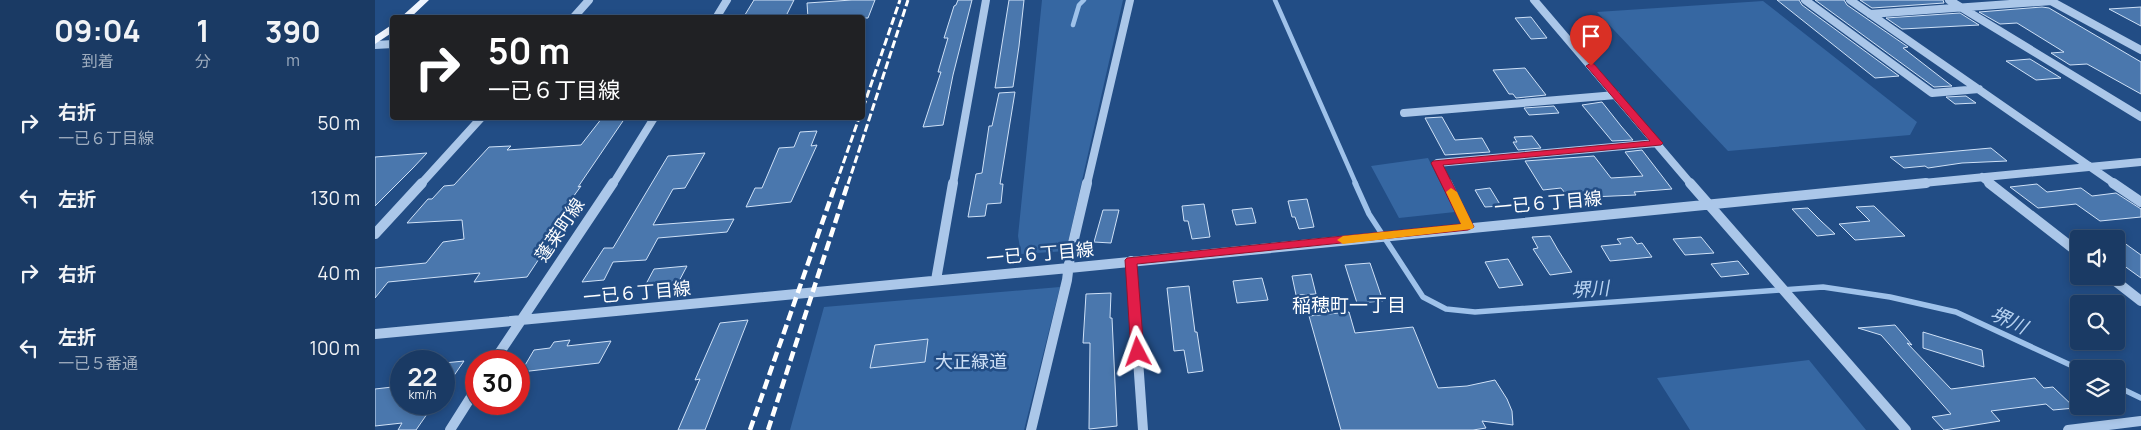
<!DOCTYPE html>
<html lang="ja">
<head>
<meta charset="utf-8">
<style>
  :root { --surface:#1a3a64; --page:#27456d; --text:#f1f3f6; --muted:#9fadbf; --line:#385478 }
  body { margin:0; font-family:Manrope,"Noto Sans JP",sans-serif; background:var(--page); color:var(--text); height:100vh; display:flex; flex-direction:column; font-size:19px; white-space:nowrap }
  * { box-sizing:border-box; margin:0 }
  p { font-size:16px; color:var(--muted) }
  .icon { flex:none; width:28px; height:28px; fill:none; stroke:currentColor; stroke-width:2; stroke-linecap:round; stroke-linejoin:round }
  .map { position:relative; flex:1; overflow:hidden }
  .drawer { display:flex; flex-direction:column; background:var(--surface); width:375px }
  .drawer>* { flex:none }
  .top-card { position:absolute; left:15px; top:15px; width:475px; height:105px; border-radius:5px; box-shadow:0 2px 8px #0003,0 0 0 1px var(--line); background:#202124; color:#fff; overflow:hidden }
  .buttons { position:absolute; left:1695px; top:230px; display:grid; gap:10px }
  .buttons a { display:grid; place-items:center; width:55px; height:55px; border-radius:5px; background:var(--surface); box-shadow:0 2px 8px #0003,0 0 0 1px var(--line); font-size:25px }
  .speed { position:absolute; left:15px; top:350px; display:flex; gap:10px; font-size:25px; font-weight:700; text-align:center }
  .speed>* { display:grid; place-content:center; width:65px; height:65px; border-radius:50%; background:var(--surface); box-shadow:0 2px 8px #0003,0 0 0 1px var(--line); line-height:1 }
  .speed small { font-size:12px; font-weight:400 }
  .speed .limit { border:8px solid #d22; background:#fff; color:#111 }
  .pin { position:absolute; display:grid; place-items:center; width:42px; height:42px; color:#fff; margin:-51px -21px; border-radius:50% 50% 50% 0; rotate:-45deg; box-shadow:0 0 5px #0007 }
  .pin .icon { rotate:45deg }
  .me { position:absolute; width:55px; margin:-28px; rotate:356deg; stroke-linejoin:round; filter:drop-shadow(0 0 4px #0008) }
  .turn { display:flex; align-items:center; gap:18px; height:105px; padding:0 15px; font-size:22px }
  .turn .icon { width:65px; height:65px; stroke-width:2.5 }
  .turn b { display:block; font-size:35px; line-height:42px }
  .eta { display:flex; justify-content:space-evenly; align-items:center; height:85px; text-align:center }
  .eta b { font-size:30px; font-weight:700; line-height:35px }
  ul { padding:0; list-style:none }
  li { display:flex; align-items:center; gap:15px; height:75px; padding:0 15px }
  li div { flex:1 }
  li b { display:block; font-size:19px }
  li em { font-style:normal }
  main { display:flex; flex:1; min-height:0 }
  .map>svg:first-child { display:block }
  .green { fill:#3667a2 }
  .lines { fill:none; stroke-linecap:round; stroke-linejoin:round }
  .stream-far1 { stroke:#9fc2ea; stroke-width:4.5 }
  .stream { stroke:#9fc2ea; stroke-width:5.5 }
  .building { fill:#4a77ad; stroke:#cfe1f7 }
  .minor-far1 { stroke:#abc7e9; stroke-width:8 }
  .minor { stroke:#abc7e9; stroke-width:10 }
  .major { fill:#eef4fe; fill-rule:evenodd }
  .rail-far1 { stroke:#fff; stroke-width:3; stroke-dasharray:8 3; stroke-linecap:butt }
  .rail { stroke:#fff; stroke-width:4.5; stroke-dasharray:10 4.5; stroke-linecap:butt }
  .route { fill:#e11d48; stroke:#92132f }
  .slow { fill:#f59e0b }
  .labels { text-anchor:middle; stroke-width:5; stroke-linejoin:round; paint-order:stroke }
  .street-label { font-size:18px; fill:#fff; stroke:#224d85 }
  .park-label { font-size:18px; fill:#cfe1f7; stroke:#224d85 }
  .water-label { font-size:19px; font-style:italic; fill:#b6d1f0; stroke:#224d85 }
  .neighbourhood-label { font-size:19px; fill:#fff; stroke:#224d85 }
</style>
</head>
<body>
<main>
<section class="drawer">
<div class="eta">
<div><b>09:04</b><p>到着</p></div>
<div><b>1</b><p>分</p></div>
<div><b>390</b><p>m</p></div>
</div>
<ul>
<li><svg class="icon" aria-label="right" viewBox="0 0 24 24"><path d="M7 20v-9h11M14 6l5 5-5 5"/></svg><div><b>右折</b><p>一已６丁目線</p></div><em>50 m</em></li>
<li><svg class="icon" aria-label="left" viewBox="0 0 24 24"><path d="M17 20v-9H6M10 6l-5 5 5 5"/></svg><div><b>左折</b></div><em>130 m</em></li>
<li><svg class="icon" aria-label="right" viewBox="0 0 24 24"><path d="M7 20v-9h11M14 6l5 5-5 5"/></svg><div><b>右折</b></div><em>40 m</em></li>
<li><svg class="icon" aria-label="left" viewBox="0 0 24 24"><path d="M17 20v-9H6M10 6l-5 5 5 5"/></svg><div><b>左折</b><p>一已５番通</p></div><em>100 m</em></li>
</ul>
</section>
<div class="map">
<svg width="1766" height="430" viewBox="0 0 1766 430">
  <rect width="100%" height="100%" fill="#224d85"/>
  <path class="green" d="M667,0H748L691,251L646,254L643,236Z
    M1388,1L1542,122L1535,135L1353,151L1222,12Z
    M1053,158L1080,212L1024,218L996,166Z
    M685,287L649,430H415L449,307Z
    M1434,360L1491,430H1315L1282,378Z"/>
  <g class="lines">
    <path class="stream-far1" d="M900,0L981,184
      M698,25L704,5L709,0"/>
    <path class="stream" d="M980,183L994,214L1048,297L1071,309L1100,312L1448,287L1515,297L1581,312L1704,369
      M1741,386L1766,398"/>
  </g>
  <path class="building" d="M379,0H419L411,16L368,18Z
    M477,0H500L493,18H433L432,3Z
    M583,0H597L578,75L568,125L548,127L566,72H563L573,38H569L579,6L581,5Z
    M634,0H649L644,46L638,87L620,88Z
    M1402,0H1424L1427,5L1524,76L1500,78Z
    M1440,0H1469L1472,5L1533,47L1528,48L1577,86L1559,87Z
    M1485,0H1568L1569,3L1497,8Z
    M1667,7L1674,8L1766,62V94L1712,64L1695,65L1676,53L1689,52L1642,23L1625,24L1604,12Z
    M1766,7V26L1734,9Z
    M1585,13L1604,25L1527,29L1511,18Z
    M1156,17L1172,38L1156,39L1140,18Z
    M1655,59L1686,78L1661,80L1631,61Z
    M1150,68L1171,95L1141,98L1138,94H1134L1118,70Z
    M640,92L625,184H628L626,203L612,204L610,216L593,217L601,174L607,173L614,126H617L624,93Z
    M1591,96L1601,103L1580,104L1571,97Z
    M1227,102L1246,126L1258,140L1237,141L1207,105Z
    M1179,106L1184,113L1154,115L1149,108Z
    M1067,117L1080,140L1107,138L1115,152L1070,155L1050,118Z
    M227,118H250L203,187L206,186L193,204H196L191,212H195L152,277L99,282L105,273L13,282L0,298V268L51,263L68,242L89,239L87,220L32,223L53,199H57L69,186L79,185L114,147L136,146L132,150L206,145Z
    M442,131L436,146L442,145L416,202L371,207L380,188H387L404,148L419,147L425,132Z
    M1157,136L1166,148L1143,150L1138,142H1142L1139,137Z
    M1616,148L1632,161L1587,163L1553,168L1550,166L1529,168L1515,157Z
    M1267,150L1297,189L1259,192L1261,195L1194,198L1186,188L1168,190L1150,161L1219,156L1236,178L1268,176L1250,152Z
    M52,153L38,168L0,206V157Z
    M330,153L310,188L298,189L278,225L359,219L352,232L283,238L271,260L238,262L229,280L207,282L229,248H238L293,156Z
    M1662,184L1672,192L1706,188L1717,196L1741,193L1766,209V217L1725,221L1701,204L1663,208L1635,187Z
    M1115,188L1126,206L1110,207L1100,190Z
    M932,199L939,227L924,229L920,217H917L913,201Z
    M829,204L835,237L817,239L813,221H809L807,206Z
    M1499,206L1530,236L1480,240L1464,224L1495,221L1481,207Z
    M877,208L881,223L861,225L857,210Z
    M1433,208L1446,221L1460,234L1442,236L1417,209Z
    M728,210H744L736,243L719,242Z
    M1175,236L1183,250L1197,272L1175,275L1158,249L1163,248L1157,237Z
    M1257,237L1262,244L1267,243L1277,257L1235,261L1226,246L1246,244L1242,239Z
    M1326,237L1339,253L1310,255L1298,239Z
    M1741,237L1766,255V278L1741,260Z
    M1133,259L1148,285L1124,288L1110,262Z
    M1363,261L1374,274L1346,277L1336,264Z
    M995,263L1008,301L982,303L970,265Z
    M312,266L302,285L283,286L285,283L271,284L279,269Z
    M936,274L941,294L921,295L917,276Z
    M887,278L893,300L862,303L858,281Z
    M814,286L820,332H822L828,371L813,373L809,350L799,351L792,288Z
    M736,293L735,318H737L742,426L714,429L715,343H708L711,294Z
    M974,312L980,333L1038,327L1063,388L1092,386L1120,380L1132,399L1137,411L1138,425L1107,421L1111,428L1098,430H966L934,316Z
    M373,320L330,430H303L325,379L320,380L345,323Z
    M1520,325L1537,345L1532,343L1576,389L1660,378L1669,388L1678,387L1700,408L1678,410L1671,404L1616,411L1625,421L1569,430L1557,417L1576,414L1506,335L1483,328Z
    M1548,332L1607,350L1609,367L1548,348Z
    M553,339L550,362L495,368L500,345Z
    M195,340L192,346L236,341L224,363L146,372L159,350L175,348L179,342Z
    M89,361L69,390V363Z
    M26,386V404H59L41,430H23L27,423L0,426V389Z"/>
  <g class="lines">
    <path class="minor-far1" d="M1159,0L1316,184
      M1430,0L1557,93L1604,89
      M1475,0L1740,184
      M1574,0L1766,117
      M1674,0L1766,50
      M1495,14L1677,1
      M198,18L214,0
      M341,18L352,0
      M0,45L18,44
      M1029,113L1241,95
      M1607,177L1616,184
      M46,184L106,118
      M238,184L279,118
      M578,184L611,0
      M712,184L755,0
      M1072,184L1062,163L1282,143
      M1538,184L1766,162"/>
    <path class="minor" d="M1072,183L1093,227
      M1315,183L1531,430
      M1614,183L1704,253
      M1738,183L1766,202
      M0,234L47,183
      M756,261L768,430
      M1734,276L1766,301
      M561,280L578,183
      M0,334L694,268L1551,183
      M119,361L238,183
      M75,430L101,389
      M656,430L692,280L695,256L712,183
      M1693,430L1766,421"/>
    <path class="major" d="M45,0H54L35,18H25Z
      M18,24V32L0,44V36Z"/>
    <path class="rail-far1" d="M488,108L525,0
      M461,184L484,118
      M473,184L533,0"/>
    <path class="rail" d="M375,430L461,183
      M393,430L473,183"/>
  </g>
  <path class="route" d="M1216,63L1219,64L1286,141L1288,143L1286,145L1068,165L1099,227L1093,230L762,264L769,352L767,355H758L756,352L750,260L752,258L1086,224L1056,163L1058,161L1275,141L1213,68L1211,66Z"/>
  <path class="slow" d="M1076,188L1082,192L1099,227L1097,229L968,244L962,240L968,236L1086,224L1071,192Z"/>
  <g class="labels">
    <g class="street-label">
      <text transform="translate(1173 203) rotate(-5)" y="6">一已６丁目線</text>
      <text transform="translate(185 230) rotate(-56)" y="6">蓬莱町線</text>
      <text transform="translate(665 254) rotate(-5)" y="6">一已６丁目線</text>
      <text transform="translate(262 293) rotate(-5)" y="6">一已６丁目線</text>
    </g>
    <g class="park-label">
      <text x="596" y="368">大正緑道</text>
    </g>
    <g class="water-label">
      <text transform="translate(1215 289) rotate(-4)" y="7">堺川</text>
      <text transform="translate(1634 320) rotate(25)" y="7">堺川</text>
    </g>
    <g class="neighbourhood-label">
      <text x="974" y="312">稲穂町一丁目</text>
    </g>
  </g>
</svg>
<div class="buttons">
<a><svg class="icon" aria-label="sound" viewBox="0 0 24 24"><path d="M4 9h4l5-4v14l-5-4H4zM17 9q2 3 0 6"/></svg></a>
<a><svg class="icon" aria-label="search" viewBox="0 0 24 24"><circle cx="10" cy="10" r="6"/><path d="M15 15l6 6"/></svg></a>
<a><svg class="icon" aria-label="layers" viewBox="0 0 24 24"><path d="M12 4l9 5-9 5-9-5zM3 14l9 5 9-5"/></svg></a>
</div>
<div class="speed"><div>22<small>km/h</small></div><div class="limit">30</div></div>
<div class="pin" style="left:1216px;top:66px;background:#d93025"><svg class="icon" aria-label="arrive" viewBox="0 0 24 24"><path d="M6 21V4h12l-3 4 3 4H6"/></svg></div>
<svg class="me" style="left:763px;top:352px" viewBox="-20 -20 40 40"><path d="M0-17L14 15 0 8-14 15z" fill="#e11d48" stroke="#fff" stroke-width="4"/></svg>
<div class="top-card">
<div class="turn"><svg class="icon" aria-label="right" viewBox="0 0 24 24"><path d="M7 20v-9h11M14 6l5 5-5 5"/></svg><div><b>50 m</b>一已６丁目線</div></div>
</div>
</div>
</main>
</body>
</html>
